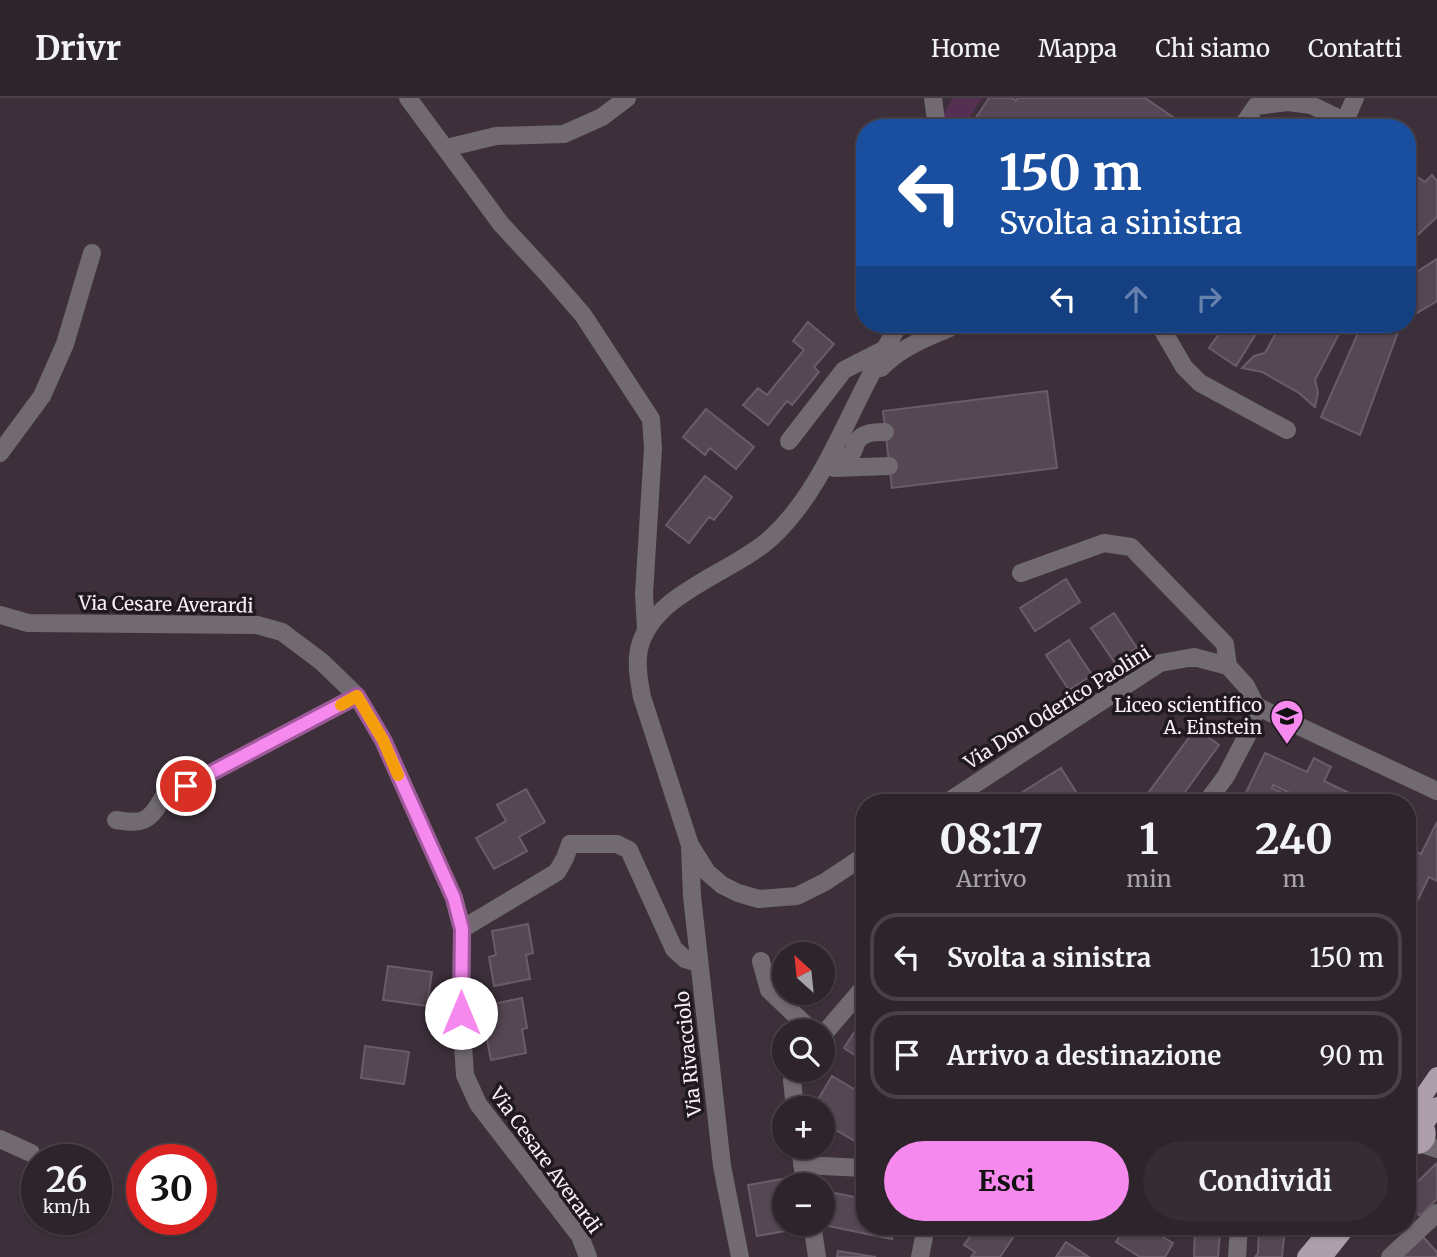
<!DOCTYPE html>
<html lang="it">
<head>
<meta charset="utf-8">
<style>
  :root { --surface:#2e242c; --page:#362c34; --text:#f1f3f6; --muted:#a7a4a9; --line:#494148; --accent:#f589ee }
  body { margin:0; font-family:Merriweather,serif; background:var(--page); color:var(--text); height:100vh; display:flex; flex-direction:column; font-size:26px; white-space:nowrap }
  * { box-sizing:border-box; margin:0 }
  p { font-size:23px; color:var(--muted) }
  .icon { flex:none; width:38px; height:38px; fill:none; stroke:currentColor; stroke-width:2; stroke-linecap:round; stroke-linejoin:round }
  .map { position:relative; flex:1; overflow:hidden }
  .details { position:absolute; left:856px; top:696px; width:560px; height:441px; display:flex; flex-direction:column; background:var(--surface); border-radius:28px; box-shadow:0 2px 5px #0004,0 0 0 2px var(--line) }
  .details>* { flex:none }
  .hud { position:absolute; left:856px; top:21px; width:560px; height:214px; border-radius:28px; box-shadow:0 2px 5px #0004,0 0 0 2px var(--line); background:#1a4fa0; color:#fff; overflow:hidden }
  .needle { width:46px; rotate:333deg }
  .buttons { position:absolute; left:772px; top:844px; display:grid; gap:14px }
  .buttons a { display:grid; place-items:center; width:63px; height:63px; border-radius:50%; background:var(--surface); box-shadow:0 2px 5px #0004,0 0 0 2px var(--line); font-size:35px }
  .speed { position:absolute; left:21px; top:1046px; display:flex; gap:14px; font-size:35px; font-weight:700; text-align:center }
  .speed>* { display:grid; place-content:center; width:91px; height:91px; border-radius:50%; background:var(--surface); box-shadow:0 2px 5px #0004,0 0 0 2px var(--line); line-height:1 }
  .speed small { font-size:18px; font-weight:400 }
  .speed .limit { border:10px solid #d22; background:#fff; color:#111 }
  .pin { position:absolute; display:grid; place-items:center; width:60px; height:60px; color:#fff; margin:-30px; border:4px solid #fff; border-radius:50%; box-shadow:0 2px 7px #0007 }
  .me { position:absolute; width:77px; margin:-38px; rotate:0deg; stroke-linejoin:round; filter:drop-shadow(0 0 5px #0008) }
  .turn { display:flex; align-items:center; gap:24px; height:147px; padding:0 28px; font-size:32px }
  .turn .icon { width:91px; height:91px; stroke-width:2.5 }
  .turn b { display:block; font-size:49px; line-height:60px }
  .lanes { display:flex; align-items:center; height:66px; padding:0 28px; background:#0003; justify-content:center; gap:35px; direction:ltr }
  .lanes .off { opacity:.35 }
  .eta { display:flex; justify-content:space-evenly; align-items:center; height:119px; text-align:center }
  .eta b { font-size:42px; font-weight:700; line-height:49px }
  .primary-button { display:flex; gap:14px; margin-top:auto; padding:14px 28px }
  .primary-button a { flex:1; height:80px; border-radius:42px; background:var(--accent); color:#111; font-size:28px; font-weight:700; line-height:80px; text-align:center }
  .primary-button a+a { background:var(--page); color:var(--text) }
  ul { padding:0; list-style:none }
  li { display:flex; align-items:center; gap:21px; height:88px; margin:0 14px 10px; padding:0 14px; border:4px solid var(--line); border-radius:28px }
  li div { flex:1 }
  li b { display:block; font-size:26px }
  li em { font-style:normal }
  header { display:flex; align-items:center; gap:42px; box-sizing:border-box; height:98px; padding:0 35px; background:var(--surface); border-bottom:2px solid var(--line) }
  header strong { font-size:33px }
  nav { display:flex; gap:38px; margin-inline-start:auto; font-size:24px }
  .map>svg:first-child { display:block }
  .green { fill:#553052 }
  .building { fill:#554753; stroke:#6b5c69; stroke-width:2 }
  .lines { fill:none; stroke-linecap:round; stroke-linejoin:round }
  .minor { stroke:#716a70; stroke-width:18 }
  .major { stroke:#ac9fab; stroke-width:18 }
  .route-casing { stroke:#9f599b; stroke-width:18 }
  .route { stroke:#f589ee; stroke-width:12 }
  .slow { stroke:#f59e0b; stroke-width:12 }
  .labels { text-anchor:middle; stroke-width:7; stroke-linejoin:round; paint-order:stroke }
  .street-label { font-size:19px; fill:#f8eff7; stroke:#201a1f }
  .poi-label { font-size:19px; fill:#f8eff7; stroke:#201a1f; text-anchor:end }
</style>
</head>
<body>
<header>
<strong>Drivr</strong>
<nav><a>Home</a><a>Mappa</a><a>Chi siamo</a><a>Contatti</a></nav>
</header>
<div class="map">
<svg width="1437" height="1159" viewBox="0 0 1437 1159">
  <rect width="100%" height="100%" fill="#3d303b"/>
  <path class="green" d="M953,0H982L963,30H944L937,26Z"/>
  <path class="building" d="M989,0H1013L1016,3L1018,0H1145L1189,30H1052L1051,28L1038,30H969Z
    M1407,72L1425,84L1432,77L1437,83V119L1408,146L1410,149L1407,153Z
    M1437,161V203L1407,221V180Z
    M808,224L834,246L814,269L819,274L792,307L787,303L768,327L743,307L758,290L767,297L804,252L793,243Z
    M1226,226H1262L1236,268L1209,250Z
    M1281,226H1344L1315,282L1318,294L1315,309L1299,295L1262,274L1242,270L1254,258L1265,255Z
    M1362,226H1401L1360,337L1321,319Z
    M1047,293L1057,370L892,390L883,313Z
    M706,311L754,349L736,371L710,350L705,357L683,339Z
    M705,378L732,399L714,422L709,419L689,445L666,427Z
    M1066,481L1080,504L1035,533L1020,510Z
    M1114,515L1137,550L1115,565L1091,530Z
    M1069,542L1092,577L1069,592L1046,557Z
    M1196,630L1219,647L1177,705H1148L1143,702Z
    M1265,655L1307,674L1314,660L1331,669L1324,683L1370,705H1311L1273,687L1272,690L1304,705H1241Z
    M1061,670L1078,697L1065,705H1005Z
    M526,691L545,724L519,739L527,753L494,771L476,740L506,723L497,707Z
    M1437,724V783L1429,779L1407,824V745L1417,750L1415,753L1421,756Z
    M528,826L533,855L526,857L530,881L494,888L489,859L496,857L492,833Z
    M388,868L432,874L427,908L383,902Z
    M522,900L527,930L522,931L526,955L491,962L485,932L492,931L488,907Z
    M862,922L864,924V963L844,950Z
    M365,948L409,954L404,986L361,980Z
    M832,978L864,997V1026L855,1043L822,1024V1010H813Z
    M1437,1065V1101L1420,1118L1407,1104V1094Z
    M782,1081L784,1091V1125H790L791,1132L757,1138L748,1087Z
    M835,1095L864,1101V1129H894L892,1141L828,1128Z
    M977,1129H1020L1000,1159H971L975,1154L964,1147Z
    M1125,1129H1146L1173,1145L1165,1159H1140L1116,1144Z
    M1195,1129H1224L1220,1134L1218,1159H1194Z
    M1259,1129H1285L1282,1159H1255L1258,1155Z
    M1423,1139L1437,1154V1159H1402Z
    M1066,1144L1089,1159H1056Z
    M838,1153L876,1159H837Z"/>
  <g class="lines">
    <path class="minor" d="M408,0L501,126L550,179L583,217L651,321L653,350L644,496L646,531
      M933,0L937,30
      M1345,23L1355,0
      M1241,30L1256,8L1288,4L1311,7L1359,30
      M446,50L496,38L564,36L602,19L627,0
      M1159,226L1184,269L1200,285L1287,332
      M962,227L973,226
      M881,270C899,251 925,240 950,230
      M789,343L844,272L885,251
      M0,355L42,298L65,246L92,155
      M830,359C865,364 846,343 867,336C872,334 880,334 885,334
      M834,370L889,368
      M1021,475L1104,445L1131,449L1225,546L1228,568
      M0,517L28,525L257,527L282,534L322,564L357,598L383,642L454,800L462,831L461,915L465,977L478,1006L580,1138L588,1159
      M1256,608L1437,693
      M946,705L1160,565L1194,559L1228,568L1246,588L1256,608
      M1206,705L1226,678L1250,632L1256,608
      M116,722C141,726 149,725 162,701L357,598
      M690,750L692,798L722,1068L740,1159
      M864,758L825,784L797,798L759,801L738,795L722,787L707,774L690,747L642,599C639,583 636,567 639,551C652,495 731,476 771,440C820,395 844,325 876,267C884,254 891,238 900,226
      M462,831L557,774L565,760L570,746H617L629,752L674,851L685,861L699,865
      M761,863L769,892L812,933
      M822,938L864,889
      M795,1010L792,982L800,971
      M0,1041L31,1055
      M1423,1046L1437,1051
      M800,1048L805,1087
      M802,1067L864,1070
      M812,1125L817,1159
      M920,1159L926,1129
      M1237,1159L1239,1129
      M1390,1159L1437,1115"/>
    <path class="major" d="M1407,1026L1417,1007L1437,978
      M1424,1027L1437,1008
      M1407,1045C1421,1052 1432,1041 1424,1027
      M1306,1159L1331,1129
      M1323,1159L1347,1129"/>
  </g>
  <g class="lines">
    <defs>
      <path id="route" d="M186,688L357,598L383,642L454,800L462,831L461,915"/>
    </defs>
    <use href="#route" class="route-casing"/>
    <use href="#route" class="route"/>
    <path class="slow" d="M341,607L357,598L383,642L398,677"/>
  </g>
  <defs>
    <symbol id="school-pin" viewBox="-11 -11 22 30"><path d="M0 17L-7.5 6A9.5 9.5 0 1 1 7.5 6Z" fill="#f589ee" stroke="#201a1f"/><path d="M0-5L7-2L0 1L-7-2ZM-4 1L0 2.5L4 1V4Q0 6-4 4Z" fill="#111"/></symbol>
  </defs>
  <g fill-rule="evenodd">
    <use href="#school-pin" x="1268" y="599" width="38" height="52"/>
  </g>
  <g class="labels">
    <g class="street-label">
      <text transform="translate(166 506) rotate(1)" y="7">Via Cesare Averardi</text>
      <text transform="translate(1057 609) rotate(-32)" y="7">Via Don Oderico Paolini</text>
      <text transform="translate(688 956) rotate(-96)" y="7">Via Rivacciolo</text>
      <text transform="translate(546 1062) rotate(54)" y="7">Via Cesare Averardi</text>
    </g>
    <g class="poi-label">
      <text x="1262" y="614">Liceo scientifico<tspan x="1262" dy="22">A. Einstein</tspan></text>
    </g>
  </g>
</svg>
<div class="buttons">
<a><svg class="needle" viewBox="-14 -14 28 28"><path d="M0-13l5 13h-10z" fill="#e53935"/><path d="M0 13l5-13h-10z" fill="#a7a4a9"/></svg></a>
<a><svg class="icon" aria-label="search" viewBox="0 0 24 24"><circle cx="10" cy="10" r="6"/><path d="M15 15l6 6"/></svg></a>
<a>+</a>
<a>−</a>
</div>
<div class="speed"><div>26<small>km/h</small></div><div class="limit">30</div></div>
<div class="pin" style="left:186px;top:688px;background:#d93025"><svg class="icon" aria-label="arrive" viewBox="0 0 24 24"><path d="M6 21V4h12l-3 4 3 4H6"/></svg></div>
<svg class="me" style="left:461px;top:915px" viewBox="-20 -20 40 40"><circle r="19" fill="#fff"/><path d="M0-13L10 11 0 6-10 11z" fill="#f589ee"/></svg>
<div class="hud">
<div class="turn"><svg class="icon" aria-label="left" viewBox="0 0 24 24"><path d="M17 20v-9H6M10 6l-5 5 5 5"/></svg><div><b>150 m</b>Svolta a sinistra</div></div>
<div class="lanes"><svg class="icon" aria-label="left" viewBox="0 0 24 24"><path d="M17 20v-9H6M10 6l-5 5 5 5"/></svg><svg class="icon off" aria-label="ahead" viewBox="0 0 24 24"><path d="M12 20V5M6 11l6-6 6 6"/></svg><svg class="icon off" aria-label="right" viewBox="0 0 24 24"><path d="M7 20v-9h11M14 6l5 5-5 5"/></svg></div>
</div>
<section class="details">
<div class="eta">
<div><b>08:17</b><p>Arrivo</p></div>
<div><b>1</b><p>min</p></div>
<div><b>240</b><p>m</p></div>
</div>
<ul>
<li><svg class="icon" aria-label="left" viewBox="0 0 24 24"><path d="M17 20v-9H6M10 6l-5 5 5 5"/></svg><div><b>Svolta a sinistra</b></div><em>150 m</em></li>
<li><svg class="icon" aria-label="arrive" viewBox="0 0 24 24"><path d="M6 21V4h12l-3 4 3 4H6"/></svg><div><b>Arrivo a destinazione</b></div><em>90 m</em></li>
</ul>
<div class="primary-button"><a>Esci</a><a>Condividi</a></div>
</section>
</div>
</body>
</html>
